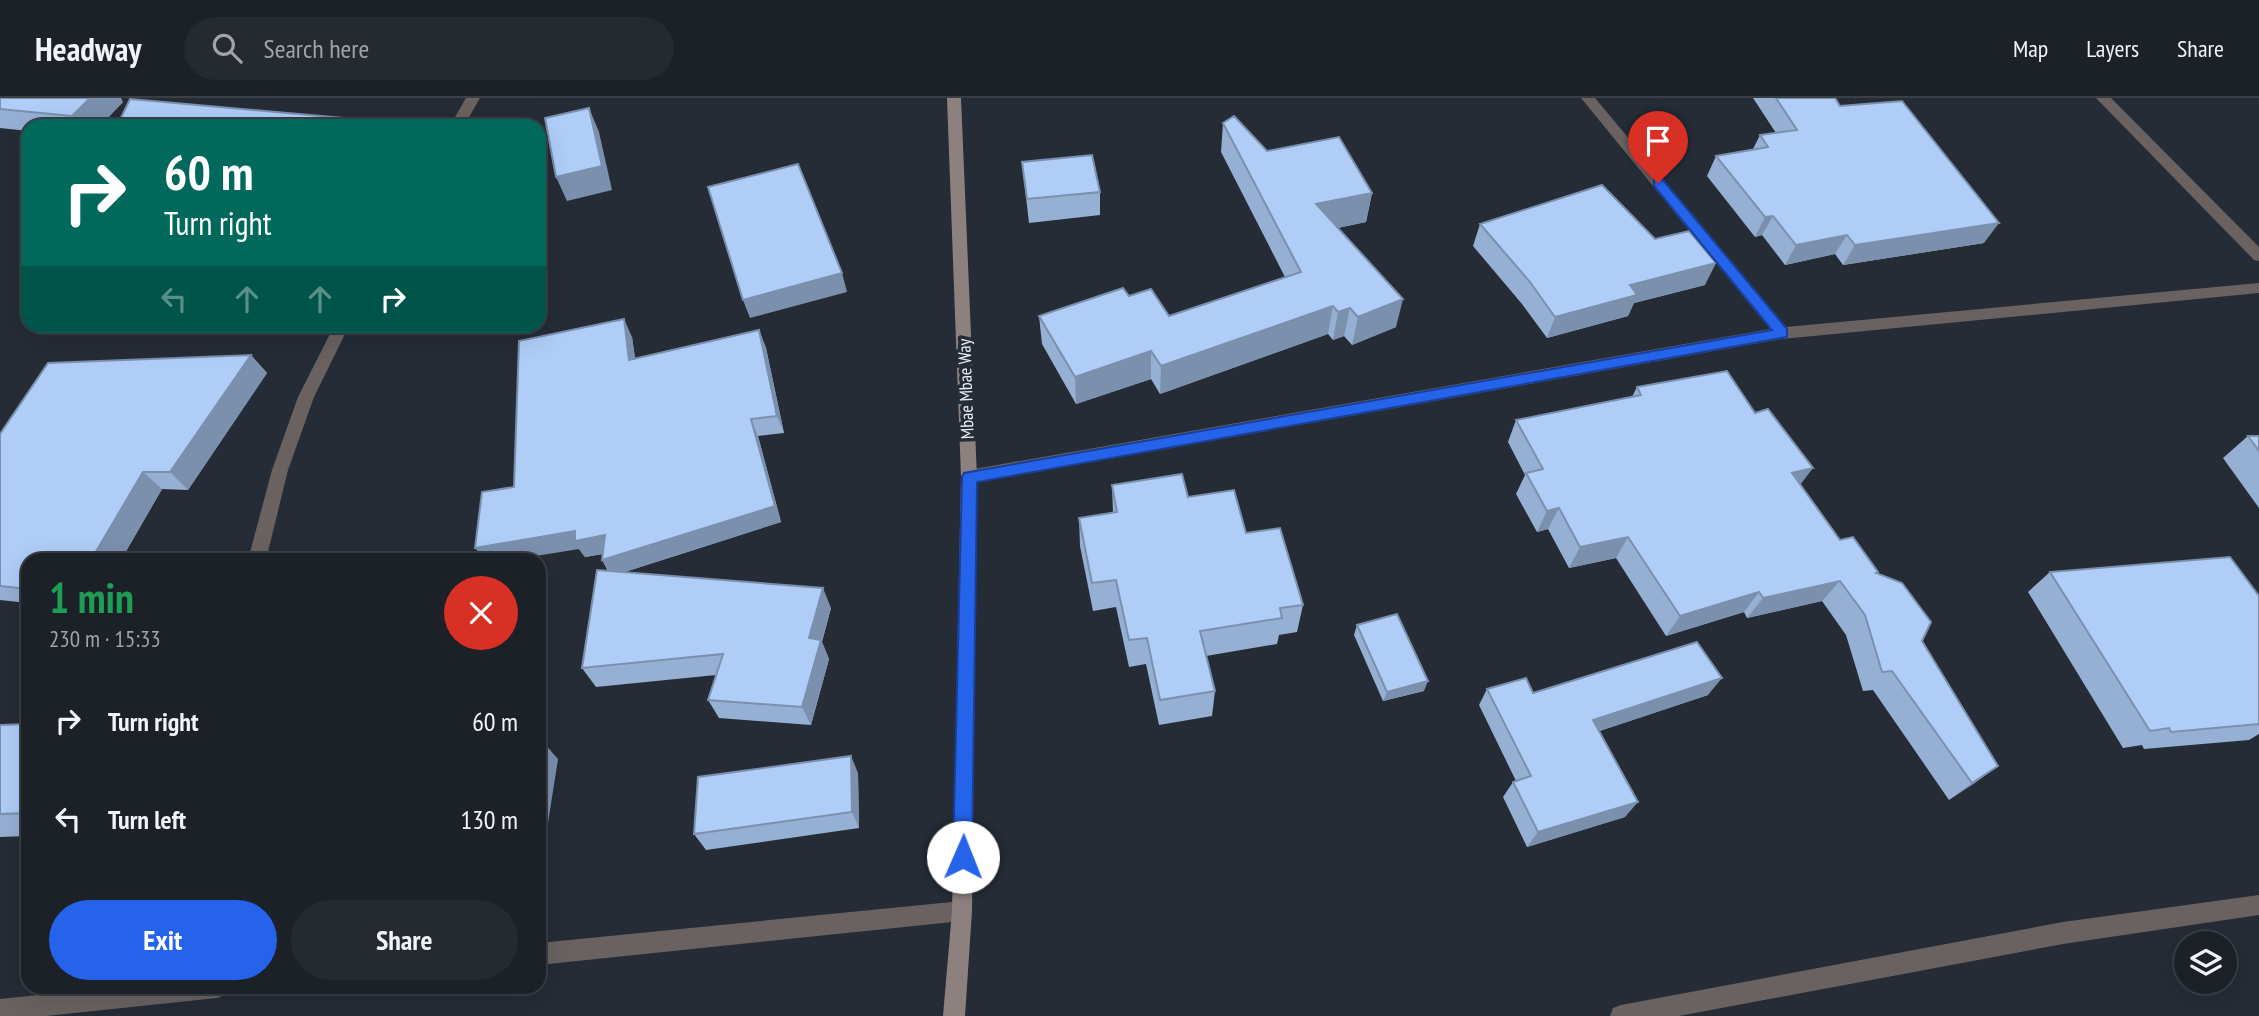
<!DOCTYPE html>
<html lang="en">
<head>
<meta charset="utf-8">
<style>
  :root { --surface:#1c2128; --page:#252930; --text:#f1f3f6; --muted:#a0a3a8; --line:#3a3e45; --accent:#2563eb }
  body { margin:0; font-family:"PT Sans Narrow",sans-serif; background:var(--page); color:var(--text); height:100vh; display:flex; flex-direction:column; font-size:26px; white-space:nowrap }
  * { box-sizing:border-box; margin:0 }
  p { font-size:23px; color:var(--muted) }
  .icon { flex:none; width:38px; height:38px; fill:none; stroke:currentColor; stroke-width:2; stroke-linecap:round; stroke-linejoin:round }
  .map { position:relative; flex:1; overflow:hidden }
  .side { position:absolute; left:21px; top:455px; width:525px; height:441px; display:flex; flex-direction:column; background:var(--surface); border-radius:21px; box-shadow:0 7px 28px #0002,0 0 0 2px var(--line) }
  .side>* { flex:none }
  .guide { position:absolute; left:21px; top:21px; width:525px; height:214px; border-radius:21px; box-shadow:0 7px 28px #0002,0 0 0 2px var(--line); background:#00695c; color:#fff; overflow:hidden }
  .fabs { position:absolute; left:2174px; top:833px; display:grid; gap:14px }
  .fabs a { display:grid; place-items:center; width:63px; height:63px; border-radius:50%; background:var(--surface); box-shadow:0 7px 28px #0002,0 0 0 2px var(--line); font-size:35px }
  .pin { position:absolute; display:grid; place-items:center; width:60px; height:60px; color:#fff; margin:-72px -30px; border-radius:50% 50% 50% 0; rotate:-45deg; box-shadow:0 0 7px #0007 }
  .pin .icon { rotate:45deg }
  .me { position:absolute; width:77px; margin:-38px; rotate:1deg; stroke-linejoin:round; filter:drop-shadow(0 0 5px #0008) }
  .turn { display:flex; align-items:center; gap:24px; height:147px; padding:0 28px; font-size:32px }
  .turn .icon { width:91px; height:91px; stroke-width:2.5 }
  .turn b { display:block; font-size:49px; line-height:60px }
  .lanes { display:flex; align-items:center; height:66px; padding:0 28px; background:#0003; justify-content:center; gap:35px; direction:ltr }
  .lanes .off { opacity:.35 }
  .round { display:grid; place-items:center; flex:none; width:74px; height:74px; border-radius:37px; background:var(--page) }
  .overview { display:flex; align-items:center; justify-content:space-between; height:119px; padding:0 28px }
  h1 { font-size:42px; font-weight:600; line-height:52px; color:#1e9e55 }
  .primary-button { display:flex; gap:14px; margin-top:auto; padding:14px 28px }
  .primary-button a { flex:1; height:80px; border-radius:42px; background:var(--accent); color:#fff; font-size:28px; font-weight:600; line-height:80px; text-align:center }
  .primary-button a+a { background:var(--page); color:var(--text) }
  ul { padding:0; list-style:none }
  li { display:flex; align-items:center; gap:21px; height:98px; padding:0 28px }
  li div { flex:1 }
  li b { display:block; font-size:26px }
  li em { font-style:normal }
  header { display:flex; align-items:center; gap:42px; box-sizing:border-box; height:98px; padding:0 35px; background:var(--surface); border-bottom:2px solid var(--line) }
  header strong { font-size:33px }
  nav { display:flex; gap:38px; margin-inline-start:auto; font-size:24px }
  .search { width:490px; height:63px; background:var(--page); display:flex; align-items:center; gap:18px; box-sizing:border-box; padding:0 24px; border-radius:38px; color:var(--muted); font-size:26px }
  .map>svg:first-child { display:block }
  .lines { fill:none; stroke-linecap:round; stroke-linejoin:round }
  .street { fill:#696261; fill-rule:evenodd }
  .secondary { fill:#8c817e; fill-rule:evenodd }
  .wall { fill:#96b0d4 }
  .shaded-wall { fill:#7a90ad }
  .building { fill:#afcdf7; stroke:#7a90ad; stroke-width:2 }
  .route { fill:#2563eb; stroke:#184099; stroke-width:2 }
  .labels { text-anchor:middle; stroke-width:7; stroke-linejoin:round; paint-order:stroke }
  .street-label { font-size:18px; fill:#e8edf4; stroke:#252c36 }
</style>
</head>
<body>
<header>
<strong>Headway</strong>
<div class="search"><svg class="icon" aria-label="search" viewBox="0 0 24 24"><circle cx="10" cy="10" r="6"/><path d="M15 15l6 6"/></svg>Search here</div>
<nav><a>Map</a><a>Layers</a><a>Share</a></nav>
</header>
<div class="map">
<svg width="2259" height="918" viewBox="0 0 2259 918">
  <rect width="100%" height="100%" fill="#252c36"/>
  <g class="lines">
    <path class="street" d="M466,0H480L464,28H450Z
      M1581,0H1595L1786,229L2259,185V195L1782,241L969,386L963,384L961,379L963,374L969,372L1770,231Z
      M2096,0H2111L2259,149V163L2254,162Z
      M334,228H349L314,299L288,372L266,462H248L272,372L298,299Z
      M2259,797V817L2063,846L1679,918H1610L1613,910L1621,907L2063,824Z
      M962,803L969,806L972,813L969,820L962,823L539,867V845Z
      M115,889H228L225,897L217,900L46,918H0V901Z"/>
    <path class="secondary" d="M947,0H961L977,379L972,813L965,918H943L952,813L961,379Z"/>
  </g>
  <path class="wall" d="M0,0L123,4L100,28H28V33L0,30Z
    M1753,0H1835L1840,8L1984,145L1843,167L1835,156L1785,167L1762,137L1755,139L1707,78L1716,58L1753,51L1760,37L1776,35Z
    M1223,25L1267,53L1372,95L1366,124L1338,130L1396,229L1352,247L1344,238L1333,242L1328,236L1160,296L1151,281L1076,306L1042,246L1039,218L1129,198L1169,218L1285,179L1221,54Z
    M1022,64L1100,94V117L1029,125Z
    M1480,126L1655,141L1705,187L1634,205L1628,218L1547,240L1522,206L1473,148Z
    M759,232L766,250L784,335L758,338L781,424L625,474L831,510L822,544L829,561L811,627L719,620L708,602L716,577L596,589L582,570L608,473L602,462L603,456L585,459L579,451L514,389L632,239L635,261Z
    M251,257L267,275L188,392L162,391L121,462H28V505L0,502V336Z
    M1637,289L1800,386L1840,442L1878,474L1877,475L1922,543L1998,668L1949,702L1873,592L1863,593L1846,537L1822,503L1747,520L1744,514L1666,538L1616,460L1569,470L1548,431L1537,434L1516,396L1525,377L1508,344L1516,322L1632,299Z
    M2248,338H2259V410L2223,360Z
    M1112,387L1188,399L1246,435L1303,507L1297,534L1279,537L1277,546L1206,558L1215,593L1212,618L1159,627L1146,566L1129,569L1116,509L1093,513L1080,448L1079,420L1113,415Z
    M2050,474L2259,498V636L2249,642L2144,651L2142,647L2123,650L2028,494Z
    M1357,527L1424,593L1383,603L1354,537Z
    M1487,591L1533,595L1708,597L1599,633L1625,719L1527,749L1503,699L1513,684L1516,683L1479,607Z
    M28,626V738L0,739V627Z
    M858,675L859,730L706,752L694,736Z"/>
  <path class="shaded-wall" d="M90,0H121L123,4L100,28H81L72,18Z
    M589,10L599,34L612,92L567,103L556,79Z
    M343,20L348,28H342Z
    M1372,95L1366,124L1312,135L1316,106Z
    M1773,118L1762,137L1755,139L1765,119Z
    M1999,125L1984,145L1843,167L1855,147Z
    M1847,137L1835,156L1785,167L1796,147Z
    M1716,165L1705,187L1634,205L1628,218L1547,240L1555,219L1630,187Z
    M842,175L847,194L750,220L743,202Z
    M1403,201L1396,229L1352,247L1358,219Z
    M1333,208L1328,236L1160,296L1161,268Z
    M1350,210L1344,238L1333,242L1338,214Z
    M624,221L632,239L638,280L629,262Z
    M759,232L766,250L784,335L777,318Z
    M1151,253V281L1076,306L1075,279Z
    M251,257L267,275L188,392L170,374Z
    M751,321L758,338L781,424L612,478L602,462Z
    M1813,370L1797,391L1792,375Z
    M143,374L162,391L121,462H91Z
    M1559,410L1548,431L1537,434L1547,413Z
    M575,433L605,437L615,454L585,459L579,451L511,462H485L475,450Z
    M1628,439L1616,460L1569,470L1580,449Z
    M1840,483L1822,503L1747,520L1763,500Z
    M823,490L831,510L822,544L829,561L811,627L802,609L809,540Z
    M1759,494L1744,514L1666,538L1680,518Z
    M1722,580L1708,597L1582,639L1593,622Z
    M1428,583L1424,593L1383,603L1387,594Z
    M543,644L558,661L543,757L539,753V666Z
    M851,658L858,675L859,730L852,714Z
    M1998,668L1975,685L1949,702L1972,685Z
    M1638,704L1625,719L1527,749L1538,734Z"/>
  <path class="building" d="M0,0H90L72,18L0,11Z
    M1776,0H1835L1840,8L1902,3L1999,125L1855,147L1847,137L1796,147L1773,118L1765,119L1716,58L1768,49L1760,37L1797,32Z
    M130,1L343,20L342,28H117Z
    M589,10L602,68L556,79L545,20Z
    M1234,18L1267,53L1339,39L1372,95L1316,106L1403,201L1358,219L1350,210L1338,214L1333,208L1161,268L1151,253L1075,279L1039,218L1123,190L1129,198L1151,191L1169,218L1301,174L1223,25Z
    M1092,57L1100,94L1027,101L1022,64Z
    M798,66L842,175L743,202L708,89Z
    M1602,87L1655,141L1689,133L1716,165L1630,187L1637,197L1555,219L1530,184L1480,126Z
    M624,221L629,262L759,232L777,318L751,321L775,408L602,462L605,437L575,443V433L475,450L482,394L514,389L519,243Z
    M251,257L170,374H143L91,462H28V491L0,488V336L48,265Z
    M1727,273L1755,315L1768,311L1813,370L1792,375L1840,442L1853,439L1878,474L1876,475L1902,485L1931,524L1922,543L1998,668L1972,685L1892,573L1882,574L1865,517L1840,483L1763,500L1759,494L1680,518L1628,439L1580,449L1559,410L1547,413L1526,375L1543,371L1516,322L1641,297L1637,289Z
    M2248,338H2259V353Z
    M1182,376L1188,399L1234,392L1246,435L1280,430L1303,507L1280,510L1282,520L1200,533L1215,593L1160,602L1147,540L1129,542L1116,482L1092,485L1079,420L1117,414L1112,387Z
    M2230,459L2259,498V626L2171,634L2169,630L2150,633L2050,474Z
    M597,472L823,490L809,540L821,542L802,609L708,602L723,556L582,570Z
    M1397,516L1428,583L1387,594L1357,527Z
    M1697,544L1722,580L1593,622L1638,704L1538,734L1513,684L1531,678L1487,591L1526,580L1533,595Z
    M28,626V715L0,716V627Z
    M539,644H543L539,666Z
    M851,658L852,714L694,736L698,679Z"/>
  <path class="route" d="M1658,81L1663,82L1787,231V239L977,384L972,759L969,766L963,768L956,766L953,759L962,379L964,375L1772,232L1654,88V82Z"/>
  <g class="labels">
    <g class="street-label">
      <text transform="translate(966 291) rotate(-92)" y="6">Mbae Mbae Way</text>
    </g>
  </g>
</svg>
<div class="fabs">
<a><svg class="icon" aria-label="layers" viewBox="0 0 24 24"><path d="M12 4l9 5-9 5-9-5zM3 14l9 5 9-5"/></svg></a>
</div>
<div class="pin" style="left:1658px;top:85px;background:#d93025"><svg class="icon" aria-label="arrive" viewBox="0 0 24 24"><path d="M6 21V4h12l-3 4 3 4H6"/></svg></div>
<svg class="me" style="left:963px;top:759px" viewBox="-20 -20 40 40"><circle r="19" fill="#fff"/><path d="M0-13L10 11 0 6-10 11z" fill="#2563eb"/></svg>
<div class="guide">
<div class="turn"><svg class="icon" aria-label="right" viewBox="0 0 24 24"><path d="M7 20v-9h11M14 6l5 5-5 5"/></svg><div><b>60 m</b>Turn right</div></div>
<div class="lanes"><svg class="icon off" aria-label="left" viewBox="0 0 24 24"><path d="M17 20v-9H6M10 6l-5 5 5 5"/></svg><svg class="icon off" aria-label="ahead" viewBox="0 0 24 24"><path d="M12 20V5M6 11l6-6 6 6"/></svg><svg class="icon off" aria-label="ahead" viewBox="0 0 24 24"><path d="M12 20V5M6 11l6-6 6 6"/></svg><svg class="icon" aria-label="right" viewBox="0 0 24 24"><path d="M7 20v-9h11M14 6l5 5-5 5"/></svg></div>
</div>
<section class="side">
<div class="overview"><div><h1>1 min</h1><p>230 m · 15:33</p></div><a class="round" style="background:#d93025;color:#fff"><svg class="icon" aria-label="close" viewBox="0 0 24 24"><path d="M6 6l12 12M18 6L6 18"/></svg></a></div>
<ul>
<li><svg class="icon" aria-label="right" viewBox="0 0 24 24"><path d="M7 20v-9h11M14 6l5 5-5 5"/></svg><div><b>Turn right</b></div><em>60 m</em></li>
<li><svg class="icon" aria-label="left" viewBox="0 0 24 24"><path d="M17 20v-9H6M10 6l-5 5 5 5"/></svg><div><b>Turn left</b></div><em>130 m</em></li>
</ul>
<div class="primary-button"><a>Exit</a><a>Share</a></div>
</section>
</div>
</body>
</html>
